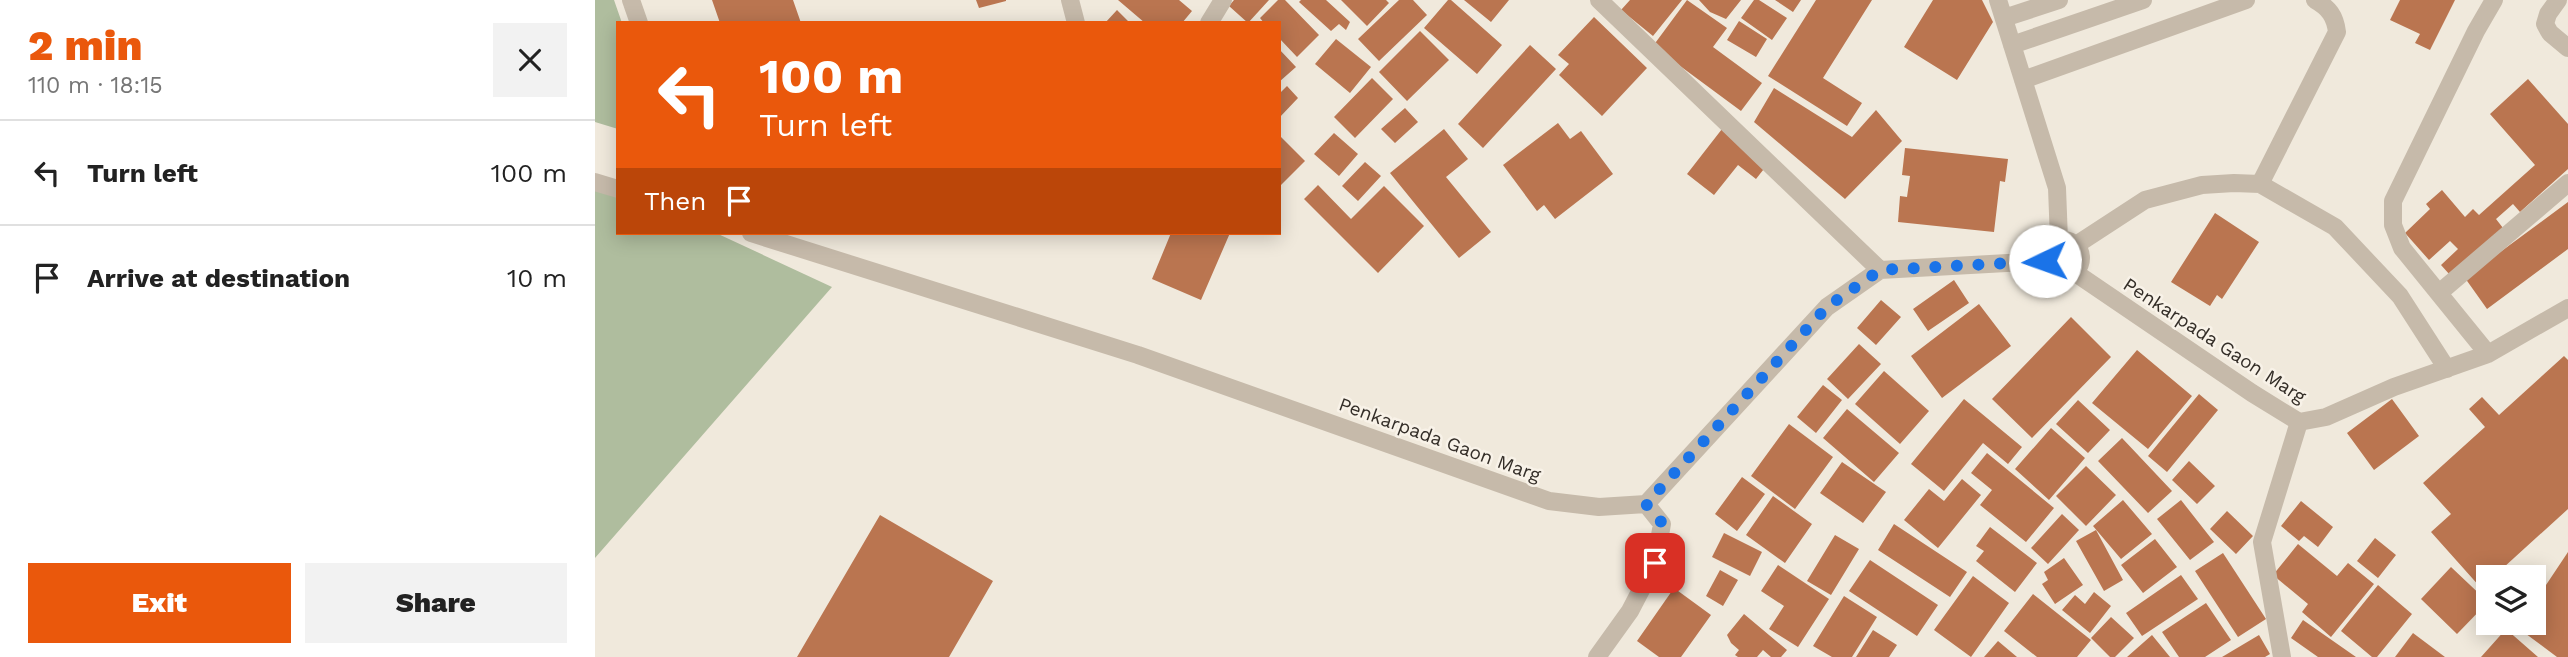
<!DOCTYPE html>
<html lang="en">
<head>
<meta charset="utf-8">
<style>
  :root { --surface:#fff; --page:#f2f2f2; --text:#222; --muted:#767676; --line:#e0e0e0; --accent:#ea580c }
  body { margin:0; font-family:"Work Sans",sans-serif; background:var(--page); color:var(--text); height:100vh; display:flex; flex-direction:column; font-size:26px; white-space:nowrap }
  * { box-sizing:border-box; margin:0 }
  p { font-size:23px; color:var(--muted) }
  .icon { flex:none; width:38px; height:38px; fill:none; stroke:currentColor; stroke-width:2; stroke-linecap:round; stroke-linejoin:round }
  .map { position:relative; flex:1; overflow:hidden }
  .side { display:flex; flex-direction:column; background:var(--surface); width:595px }
  .side>* { flex:none }
  .banner { position:absolute; left:21px; top:21px; width:665px; height:214px; border-radius:0px; box-shadow:0 4px 18px #0003; background:#ea580c; color:#fff; overflow:hidden }
  .fabs { position:absolute; left:1881px; top:565px; display:grid; gap:14px }
  .fabs a { display:grid; place-items:center; width:70px; height:70px; border-radius:0px; background:var(--surface); box-shadow:0 4px 18px #0003; font-size:35px }
  .pin { position:absolute; display:grid; place-items:center; width:60px; height:60px; color:#fff; margin:-30px; border-radius:14px; box-shadow:0 4px 10px #0006 }
  .me { position:absolute; width:77px; margin:-38px; rotate:267deg; stroke-linejoin:round; filter:drop-shadow(0 0 5px #0008) }
  .turn { display:flex; align-items:center; gap:24px; height:147px; padding:0 28px; font-size:32px }
  .turn .icon { width:91px; height:91px; stroke-width:2.5 }
  .turn b { display:block; font-size:49px; line-height:60px }
  .then { display:flex; align-items:center; height:66px; padding:0 28px; background:#0003; gap:14px; font-size:26px }
  .round { display:grid; place-items:center; flex:none; width:74px; height:74px; border-radius:0px; background:var(--page) }
  .headline { display:flex; align-items:center; justify-content:space-between; height:119px; padding:0 28px }
  h1 { font-size:42px; font-weight:800; line-height:52px; color:var(--accent) }
  .button { display:flex; gap:14px; margin-top:auto; padding:14px 28px }
  .button a { flex:1; height:80px; border-radius:0px; background:var(--accent); color:#fff; font-size:28px; font-weight:800; line-height:80px; text-align:center }
  .button a+a { background:var(--page); color:var(--text) }
  ul { padding:0; list-style:none }
  li { display:flex; align-items:center; gap:21px; height:105px; padding:0 28px; border-top:2px solid var(--line) }
  li div { flex:1 }
  li b { display:block; font-size:26px }
  li em { font-style:normal }
  main { display:flex; flex:1; min-height:0 }
  .map>svg:first-child { display:block }
  .green { fill:#afbd9e }
  .building { fill:#ba7550 }
  .lines { fill:none; stroke-linecap:round; stroke-linejoin:round }
  .minor { stroke:#c6baaa; stroke-width:18 }
  .route { stroke:#1a73e8; stroke-width:12; stroke-dasharray:0 21.6 }
  .labels { text-anchor:middle; stroke-width:5; stroke-linejoin:round; paint-order:stroke }
  .street-label { font-size:19px; fill:#342e28; stroke:#f8f2e8 }
</style>
</head>
<body>
<main>
<section class="side">
<div class="headline"><div><h1>2 min</h1><p>110 m · 18:15</p></div><a class="round"><svg class="icon" aria-label="close" viewBox="0 0 24 24"><path d="M6 6l12 12M18 6L6 18"/></svg></a></div>
<ul>
<li><svg class="icon" aria-label="left" viewBox="0 0 24 24"><path d="M17 20v-9H6M10 6l-5 5 5 5"/></svg><div><b>Turn left</b></div><em>100 m</em></li>
<li><svg class="icon" aria-label="arrive" viewBox="0 0 24 24"><path d="M6 21V4h12l-3 4 3 4H6"/></svg><div><b>Arrive at destination</b></div><em>10 m</em></li>
</ul>
<div class="button"><a>Exit</a><a>Share</a></div>
</section>
<div class="map">
<svg width="1973" height="657" viewBox="0 0 1973 657">
  <rect width="100%" height="100%" fill="#f0e9dc"/>
  <path class="green" d="M0,0H19L27,23H23V129L0,122Z
    M0,176L23,186V233H121L237,287L0,558Z"/>
  <path class="building" d="M117,0H198L206,23H125Z
    M381,0H411V1L384,8Z
    M523,0H584L597,11L587,23H550Z
    M639,0H674L653,23L634,6Z
    M683,0H690L724,35L702,57L684,38V23H669L665,18Z
    M706,0H731L755,22L751,30L744,24L736,31L704,2Z
    M746,0H791L794,3L772,26Z
    M804,0H818L832,15L784,61L763,39Z
    M853,0H856L907,45L882,74L829,28Z
    M869,0H914L896,22Z
    M1035,0H1087L1058,36L1026,10Z
    M1092,0L1132,28L1118,47L1167,83L1146,111L1058,46Z
    M1104,0H1146L1131,19L1115,12Z
    M1159,0H1164L1192,18L1177,40L1146,18Z
    M1180,0H1206L1198,12Z
    M1221,0H1277L1228,78L1267,103L1252,126L1173,76Z
    M1338,0H1387L1398,22L1362,80L1309,47Z
    M1805,0H1860L1835,50L1820,43L1825,34L1795,20Z
    M522,10L535,23H510Z
    M999,17L1052,68L1007,116L964,75L974,64L963,55Z
    M1144,21L1172,39L1161,57L1132,40Z
    M825,31L854,60L812,101L784,72Z
    M741,39L776,67L755,93L720,64Z
    M935,45L961,69L888,148L863,124Z
    M684,49L701,67L684,82Z
    M777,78L798,99L760,138L739,117Z
    M1933,79L1973,124V169L1925,212L1918,204L1901,219L1908,228L1855,275L1846,265L1863,249L1855,241L1834,260L1810,233L1835,209L1831,204L1847,190L1870,217L1878,209L1884,215L1940,165L1895,114Z
    M692,86L703,98L684,118V94Z
    M1179,88L1257,137L1281,110L1307,141L1250,199L1159,122Z
    M810,108L823,122L800,143L786,129Z
    M963,123L975,139L986,131L1018,174L960,219L949,205L942,211L908,165Z
    M849,129L873,159L851,177L896,232L864,258L795,173Z
    M1127,129L1172,165L1161,179L1143,165L1119,195L1092,174Z
    M739,133L763,154L744,176L719,154Z
    M684,135L710,161L684,187Z
    M1310,148L1413,159L1410,182L1405,181L1399,232L1303,222L1305,196L1312,197L1315,176L1307,175Z
    M770,162L786,176L763,201L747,186Z
    M723,185L756,219L789,186L829,226L783,273L709,199Z
    M1973,202V249L1892,309L1870,278Z
    M1620,213L1664,242L1627,299L1622,295L1615,306L1576,282Z
    M576,233H635L606,300L557,279Z
    M1359,280L1374,303L1333,331L1318,309Z
    M1286,300L1306,317L1281,345L1262,328Z
    M1384,304L1416,346L1347,398L1316,356Z
    M1476,317L1516,357L1437,438L1397,399Z
    M1264,344L1286,364L1253,399L1232,379Z
    M1542,350L1597,396L1553,449L1497,403Z
    M1969,356L1973,360V509L1897,578H1894V581L1886,588L1836,532L1856,514L1828,483L1890,427L1874,409L1887,397L1904,415Z
    M1289,371L1334,411L1305,444L1260,404Z
    M1228,385L1247,400L1221,433L1202,417Z
    M1604,394L1623,410L1572,472L1553,456Z
    M1369,399L1427,447L1413,464L1388,443L1349,491L1316,464Z
    M1797,399L1824,436L1779,470L1752,433Z
    M1483,400L1515,430L1493,453L1461,424Z
    M1252,409L1304,453L1279,482L1228,438Z
    M1194,424L1238,457L1200,509L1156,476Z
    M1456,428L1490,458L1454,500L1420,469Z
    M1527,438L1577,491L1553,513L1503,461Z
    M1392,453L1459,508L1431,542L1385,505L1397,490L1376,473Z
    M1594,461L1620,486L1602,504L1577,480Z
    M1247,462L1291,492L1268,523L1225,493Z
    M1491,466L1521,495L1491,526L1461,496Z
    M1147,477L1170,494L1142,531L1120,514Z
    M1367,479L1386,495L1343,548L1309,520L1334,489L1349,501Z
    M1178,496L1217,524L1190,563L1151,535Z
    M1528,500L1557,534L1526,559L1498,526Z
    M1586,500L1619,542L1595,560L1562,519Z
    M1706,501L1738,527L1723,547L1709,536L1704,541L1686,526Z
    M1632,511L1658,536L1641,554L1615,529Z
    M1467,514L1484,530L1453,564L1436,548Z
    M285,515L398,581L354,657H202Z
    M1299,524L1372,572L1355,597L1283,550Z
    M1395,527L1442,563L1420,592L1381,561L1389,551L1381,546Z
    M1501,530L1528,580L1509,591L1481,541Z
    M1129,533L1167,552L1155,576L1117,557Z
    M1240,535L1264,549L1236,595L1212,581Z
    M1780,538L1801,555L1783,578L1762,561Z
    M1560,539L1582,567L1548,593L1526,565Z
    M1703,544L1742,576L1753,563L1779,584L1736,637L1707,612L1713,604L1678,575Z
    M1973,552V657H1962L1923,628L1926,623H1939V603Z
    M1628,553L1671,619L1643,637L1600,571Z
    M1469,558L1488,585L1460,604L1447,584L1453,580L1449,572Z
    M1275,560L1343,605L1322,636L1254,591Z
    M1183,565L1234,599L1203,647L1174,629L1189,606L1166,591Z
    M1856,567L1893,602L1862,634L1826,599Z
    M1125,570L1143,580L1128,606L1111,596Z
    M1586,575L1603,599L1547,636L1531,613Z
    M1378,576L1414,603L1376,657L1339,630Z
    M1783,585L1817,614L1782,657H1777L1746,631Z
    M1079,588L1116,615L1086,657H1064L1042,641Z
    M1499,592L1516,606L1495,633L1467,610L1480,595L1490,604Z
    M1438,594L1496,640L1482,657H1442L1409,631Z
    M1249,596L1282,617L1257,657H1237L1218,646Z
    M1611,603L1636,640L1610,657H1584L1567,632Z
    M1149,614L1192,650L1186,657H1176L1168,650L1162,657H1143L1140,655L1144,650L1136,643L1132,635Z
    M1516,617L1539,638L1520,657H1515L1496,638Z
    M1708,620L1761,657H1723L1696,638Z
    M1911,629L1943,657H1886Z
    M1278,630L1302,645L1294,657H1261Z
    M1818,633L1850,657H1800Z
    M1557,635L1575,657H1532Z
    M1664,635L1675,654L1670,657H1627Z
    M1403,641L1422,657H1389Z"/>
  <g class="lines">
    <path class="minor" d="M36,0L44,23
      M475,0L481,23
      M1004,0L1285,270
      M1403,0L1462,188L1464,240
      M1963,0L1953,14L1950,24L1955,33L1973,48
      M1409,18L1464,0
      M614,23L628,0
      M1417,45L1548,0
      M1428,80L1651,0
      M0,182L23,189
      M1665,184L1742,32C1740,16 1734,8 1720,0
      M156,233L543,355L954,501L1004,507L1051,504L1232,307L1285,270L1450,261
      M1450 258a18 18 0 1 1 36 0a18 18 0 1 1-36 0Z
      M1481,245L1550,200L1607,185L1639,183L1665,184L1740,227L1805,296L1852,369
      M1479,272L1657,393L1704,422L1731,417L1799,387L1893,354L1973,308
      M1844,293L1973,183
      M1893,354L1807,248L1798,225V201L1881,31L1899,0
      M1002,657L1035,611L1060,563L1067,524L1051,504
      M1687,657L1667,542L1704,422"/>
  </g>
  <g class="lines">
    <path class="route" d="M1060,563L1068,524L1051,504L1232,307L1285,270L1450,261"/>
  </g>
  <g class="labels">
    <g class="street-label">
      <text transform="translate(1620 340) rotate(33)" y="7">Penkarpada Gaon Marg</text>
      <text transform="translate(845 439) rotate(20)" y="7">Penkarpada Gaon Marg</text>
    </g>
  </g>
</svg>
<div class="fabs">
<a><svg class="icon" aria-label="layers" viewBox="0 0 24 24"><path d="M12 4l9 5-9 5-9-5zM3 14l9 5 9-5"/></svg></a>
</div>
<div class="pin" style="left:1060px;top:563px;background:#d93025"><svg class="icon" aria-label="arrive" viewBox="0 0 24 24"><path d="M6 21V4h12l-3 4 3 4H6"/></svg></div>
<svg class="me" style="left:1450px;top:261px" viewBox="-20 -20 40 40"><circle r="19" fill="#fff"/><path d="M0-13L10 11 0 6-10 11z" fill="#1a73e8"/></svg>
<div class="banner">
<div class="turn"><svg class="icon" aria-label="left" viewBox="0 0 24 24"><path d="M17 20v-9H6M10 6l-5 5 5 5"/></svg><div><b>100 m</b>Turn left</div></div>
<div class="then">Then<svg class="icon" aria-label="arrive" viewBox="0 0 24 24"><path d="M6 21V4h12l-3 4 3 4H6"/></svg></div>
</div>
</div>
</main>
</body>
</html>
